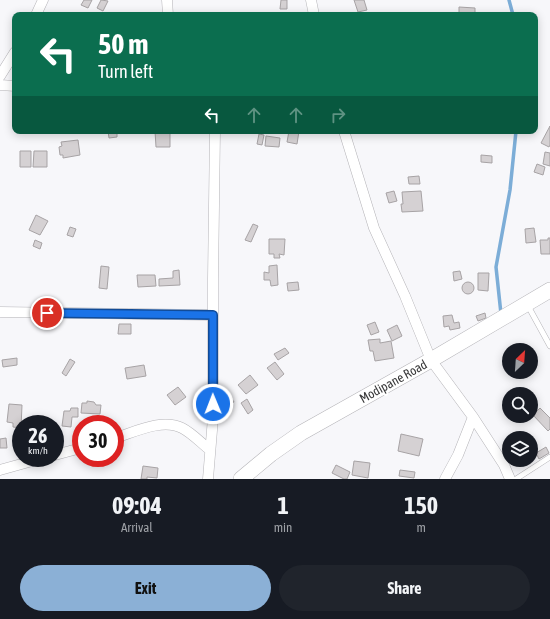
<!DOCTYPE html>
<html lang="en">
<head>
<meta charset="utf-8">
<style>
  :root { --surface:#171b24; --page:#20242c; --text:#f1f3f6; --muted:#9ea1a6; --accent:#8bb0d6 }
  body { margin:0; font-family:"Asap Condensed",sans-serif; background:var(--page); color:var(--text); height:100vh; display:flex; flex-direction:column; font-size:15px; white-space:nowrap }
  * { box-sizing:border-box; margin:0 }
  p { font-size:13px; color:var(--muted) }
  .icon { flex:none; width:22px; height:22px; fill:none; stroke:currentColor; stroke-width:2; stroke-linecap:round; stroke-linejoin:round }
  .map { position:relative; height:479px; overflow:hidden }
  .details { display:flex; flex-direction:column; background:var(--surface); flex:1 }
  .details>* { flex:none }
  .banner { position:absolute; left:12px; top:12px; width:526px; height:122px; border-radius:8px; box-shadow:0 2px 10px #0003; background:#0b6e4f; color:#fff; overflow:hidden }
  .needle { width:26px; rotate:25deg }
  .controls { position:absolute; left:502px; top:343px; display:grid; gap:8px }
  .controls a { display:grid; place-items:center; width:36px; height:36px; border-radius:50%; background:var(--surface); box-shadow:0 2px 10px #0003; font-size:20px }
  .speed { position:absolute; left:12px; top:415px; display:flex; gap:8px; font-size:20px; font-weight:700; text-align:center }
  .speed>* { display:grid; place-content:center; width:52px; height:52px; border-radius:50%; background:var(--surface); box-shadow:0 2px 10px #0003; line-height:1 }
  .speed small { font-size:10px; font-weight:400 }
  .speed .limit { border:6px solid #d22; background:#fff; color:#111 }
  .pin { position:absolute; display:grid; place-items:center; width:34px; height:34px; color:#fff; margin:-17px; border:2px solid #fff; border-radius:50%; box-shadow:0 1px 4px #0007 }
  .me { position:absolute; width:44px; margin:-22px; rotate:359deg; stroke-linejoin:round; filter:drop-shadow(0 0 3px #0008) }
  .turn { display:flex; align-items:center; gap:14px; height:84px; padding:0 20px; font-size:18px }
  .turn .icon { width:52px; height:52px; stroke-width:2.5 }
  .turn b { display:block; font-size:28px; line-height:34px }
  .lanes { display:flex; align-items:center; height:38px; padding:0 20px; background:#0003; justify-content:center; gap:20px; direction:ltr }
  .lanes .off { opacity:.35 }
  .eta { display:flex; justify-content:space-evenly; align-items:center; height:68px; text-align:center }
  .eta b { font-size:24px; font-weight:700; line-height:28px }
  .action { display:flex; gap:8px; margin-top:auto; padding:8px 20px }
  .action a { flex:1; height:46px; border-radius:24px; background:var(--accent); color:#111; font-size:16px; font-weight:700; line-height:46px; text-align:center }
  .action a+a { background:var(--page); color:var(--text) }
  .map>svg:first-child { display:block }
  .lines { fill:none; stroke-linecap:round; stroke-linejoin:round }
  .stream { stroke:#7cadd7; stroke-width:3.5 }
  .building { fill:#d5d1d3; stroke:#a7a3a5 }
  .lane-casing { stroke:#b5b4b8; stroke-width:6 }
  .street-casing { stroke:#b5b4b8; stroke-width:11 }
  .secondary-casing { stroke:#b5b4b8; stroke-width:16 }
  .lane { stroke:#fff; stroke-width:5 }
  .street { stroke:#fff; stroke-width:10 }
  .secondary { stroke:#fff; stroke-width:15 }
  .route-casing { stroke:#114b97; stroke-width:10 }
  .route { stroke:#1a73e8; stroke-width:7 }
  .labels { text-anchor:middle; stroke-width:4; stroke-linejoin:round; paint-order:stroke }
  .street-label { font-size:13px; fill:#383839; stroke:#fff }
</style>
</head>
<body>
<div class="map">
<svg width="550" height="479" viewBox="0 0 550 479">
  <rect width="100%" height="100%" fill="#f7f7fa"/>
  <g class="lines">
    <path class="stream" d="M509,0L513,15
      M501,314L496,267L510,190L516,131"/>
  </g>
  <path class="building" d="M84,0H92L88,8L81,5Z
    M101,0L108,1L103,11L97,8Z
    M281,0H287V9H280Z
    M354,0H364L367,10L358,12Z
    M459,7L475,8V15H459Z
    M550,126V145L549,147L541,143Z
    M108,131H117V137L109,138Z
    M155,131H170V147H156Z
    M289,131H299L297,144L287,142Z
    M259,134L264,135L262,145L257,144Z
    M266,136L280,138L279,147L265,146Z
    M78,140L80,155L63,158V155H60L59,147L62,146L61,142Z
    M20,151H31V167H20Z
    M34,151H47V167H33Z
    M545,152L550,153V166L543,164Z
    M481,155L492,156V163L481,162Z
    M537,164L545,167L543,175L534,172Z
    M419,176L420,184H409L408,177Z
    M394,191L397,201L389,203L386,193Z
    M421,191L423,211L402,212L401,204H403L402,192Z
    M36,215L48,221L40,235L29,230Z
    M253,224L258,226L251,242L245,240Z
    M70,227L76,229L73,237L67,235Z
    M534,228L536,242L526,243L525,229Z
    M548,238H550V254H541L540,240H548Z
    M269,239H285L284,255L279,254L280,258H274V254H269Z
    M35,240L42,243L40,249L33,246Z
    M277,265L278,285L271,286L270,280H264V272L269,273V266Z
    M101,266L109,267L107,289L99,288Z
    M179,270L180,285L159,286V279L173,278V271Z
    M460,271L462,279L454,281L453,272Z
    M478,273H489L488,291L478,290Z
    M137,275H155L156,286L138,287Z
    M298,282L299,290L288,291L287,283Z
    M462 288a6 6 0 1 1 12 0a6 6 0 1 1-12 0Z
    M485,313L486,318L478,321L476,316Z
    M452,315L454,323L459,322L460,328L450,330L449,326L444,327L443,316Z
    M375,322L379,332L371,335L367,325Z
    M119,324H131V334H118Z
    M397,325L402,336L392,341L387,330Z
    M380,339V343L391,341L394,358L375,361L373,351H370L368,340Z
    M285,348L289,353L278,360L274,354Z
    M17,358V365L3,367L2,360Z
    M70,359L75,362L66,376L62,373Z
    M275,362L284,374L277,380L267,368Z
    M144,365L146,376L127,379L125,368Z
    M250,375L258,385L246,394L238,385Z
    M178,387L186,397L175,405L167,395Z
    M226,391L234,402L229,405L222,394Z
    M247,399L253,410L248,414L241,403Z
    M87,401L94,402L96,405H101L100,414L81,413L82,403H87Z
    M9,404L22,405L21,428L13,427V423L7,422Z
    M71,408H78V417H72L71,427L62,426L64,411H70Z
    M540,408L550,418V429L548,431L533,415Z
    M401,434L423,439L419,456L398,451Z
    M6,438L7,448H0V439Z
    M546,447L549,453L539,459L536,453Z
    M354,461L370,463L368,478L352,475Z
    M336,465L350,472L347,479H344L332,473Z
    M143,466L158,468L157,478L147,477V479H141Z
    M400,470L415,472L414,478L399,476Z"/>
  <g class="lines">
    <defs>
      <path id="lane" d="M527,304L550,346
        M516,479L550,457"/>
      <path id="street" d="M167,0L168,15
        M311,0L314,15
        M36,15L43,0
        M0,76L15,52
        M0,85L15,86
        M344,131L374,228L405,296L431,360L473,417L504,465L510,479
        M0,312L213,315
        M115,438C135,432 162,418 182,428C192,433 201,443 210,450
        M55,455L81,448
        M0,470L43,458
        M208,479L213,418V279L215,131
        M445,479L458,455L473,417"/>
      <path id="secondary" d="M241,479L271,454L301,433L431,360L550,290"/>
    </defs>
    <use href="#lane" class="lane-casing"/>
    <use href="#street" class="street-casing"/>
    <use href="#secondary" class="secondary-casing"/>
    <use href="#lane" class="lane"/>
    <use href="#street" class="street"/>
    <use href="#secondary" class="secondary"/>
  </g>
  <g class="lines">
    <defs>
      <path id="route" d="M47,313L213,315V404"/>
    </defs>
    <use href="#route" class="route-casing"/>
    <use href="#route" class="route"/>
  </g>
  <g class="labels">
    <g class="street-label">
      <text transform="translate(393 381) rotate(-29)" y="5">Modipane Road</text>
    </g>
  </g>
</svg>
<div class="controls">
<a><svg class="needle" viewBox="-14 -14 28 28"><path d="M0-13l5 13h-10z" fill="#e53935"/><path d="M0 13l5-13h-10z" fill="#9ea1a6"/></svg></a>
<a><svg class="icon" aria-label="search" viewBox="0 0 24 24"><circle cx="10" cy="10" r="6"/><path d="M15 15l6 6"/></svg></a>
<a><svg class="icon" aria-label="layers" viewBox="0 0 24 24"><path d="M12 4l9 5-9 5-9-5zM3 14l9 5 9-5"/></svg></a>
</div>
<div class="speed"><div>26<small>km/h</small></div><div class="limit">30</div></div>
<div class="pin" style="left:47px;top:313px;background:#d93025"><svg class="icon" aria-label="arrive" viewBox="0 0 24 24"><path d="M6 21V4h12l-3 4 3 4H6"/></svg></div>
<svg class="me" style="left:213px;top:404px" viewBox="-20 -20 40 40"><circle r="17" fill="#1a73e8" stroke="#fff" stroke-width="3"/><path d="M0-11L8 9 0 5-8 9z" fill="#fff"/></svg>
<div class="banner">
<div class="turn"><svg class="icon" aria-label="left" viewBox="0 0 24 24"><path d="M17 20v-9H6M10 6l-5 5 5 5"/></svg><div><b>50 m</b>Turn left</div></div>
<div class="lanes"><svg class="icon" aria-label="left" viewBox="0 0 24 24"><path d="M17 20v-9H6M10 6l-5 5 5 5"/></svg><svg class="icon off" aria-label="ahead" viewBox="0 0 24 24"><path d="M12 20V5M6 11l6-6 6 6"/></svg><svg class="icon off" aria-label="ahead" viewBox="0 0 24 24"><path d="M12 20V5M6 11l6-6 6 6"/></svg><svg class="icon off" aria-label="right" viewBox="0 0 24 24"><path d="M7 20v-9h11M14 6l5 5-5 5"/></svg></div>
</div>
</div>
<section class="details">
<div class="eta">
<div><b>09:04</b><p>Arrival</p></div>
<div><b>1</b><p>min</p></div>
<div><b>150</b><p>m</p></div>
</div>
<div class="action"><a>Exit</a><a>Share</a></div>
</section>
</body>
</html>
